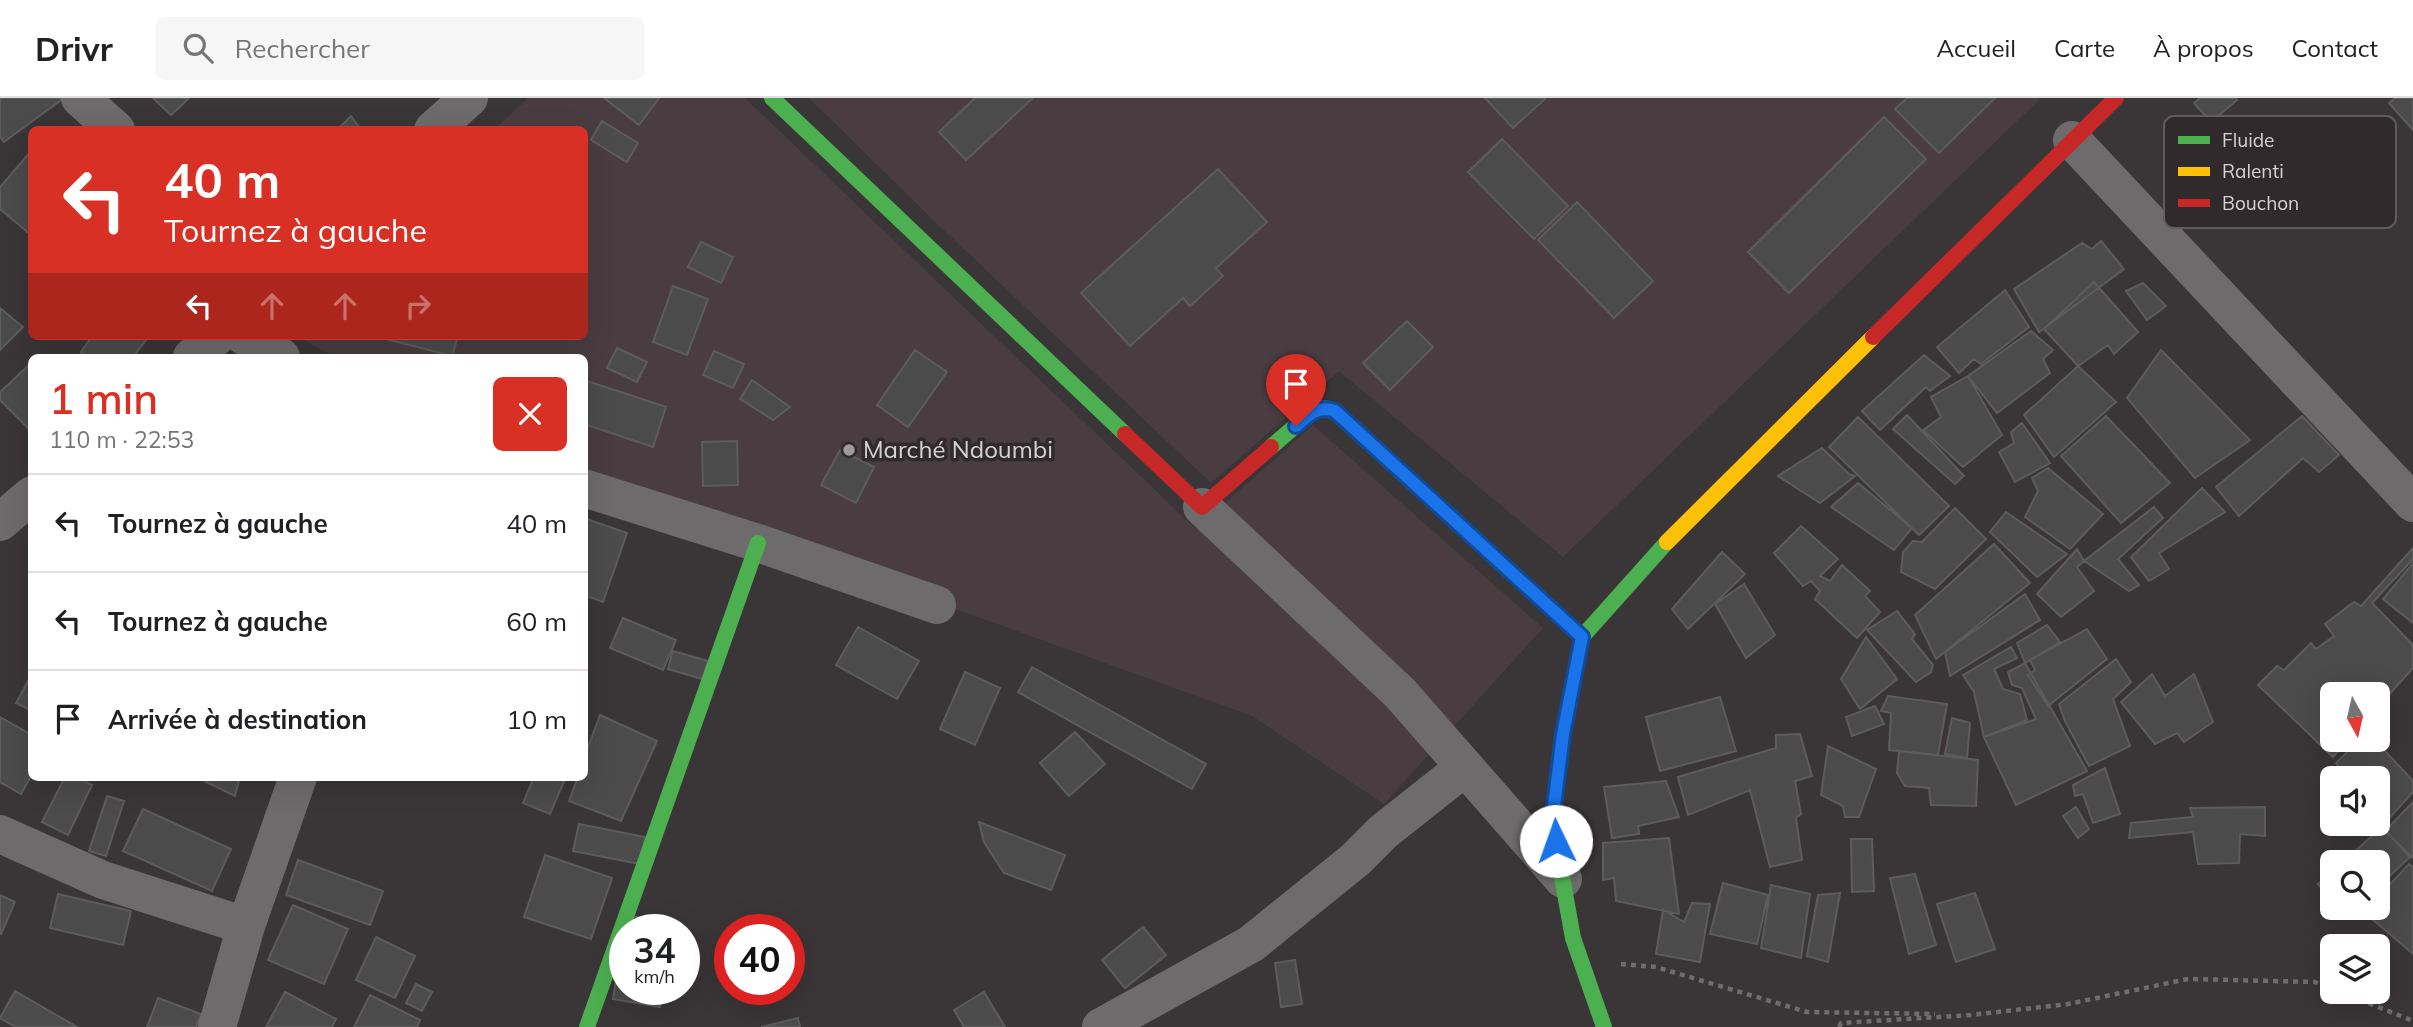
<!DOCTYPE html>
<html lang="fr">
<head>
<meta charset="utf-8">
<style>
  :root { --surface:#fff; --page:#f6f6f6; --text:#202124; --muted:#757577; --line:#e0e0e0; --accent:#d93025 }
  body { margin:0; font-family:Mulish,sans-serif; background:var(--page); color:var(--text); height:100vh; display:flex; flex-direction:column; font-size:26px; white-space:nowrap }
  * { box-sizing:border-box; margin:0 }
  p { font-size:23px; color:var(--muted) }
  .icon { flex:none; width:38px; height:38px; fill:none; stroke:currentColor; stroke-width:2; stroke-linecap:round; stroke-linejoin:round }
  .map { position:relative; flex:1; overflow:hidden }
  .sheet { position:absolute; left:28px; top:256px; width:560px; height:427px; display:flex; flex-direction:column; background:var(--surface); border-radius:10px; box-shadow:0 7px 28px #0002 }
  .sheet>* { flex:none }
  .hud { position:absolute; left:28px; top:28px; width:560px; height:214px; border-radius:10px; box-shadow:0 7px 28px #0002; background:#d93025; color:#fff; overflow:hidden }
  .needle { width:46px; rotate:172deg }
  .fabs { position:absolute; left:2320px; top:584px; display:grid; gap:14px }
  .fabs a { display:grid; place-items:center; width:70px; height:70px; border-radius:10px; background:var(--surface); box-shadow:0 7px 28px #0002; font-size:35px }
  .speed { position:absolute; left:609px; top:816px; display:flex; gap:14px; font-size:35px; font-weight:700; text-align:center }
  .speed>* { display:grid; place-content:center; width:91px; height:91px; border-radius:50%; background:var(--surface); box-shadow:0 7px 28px #0002; line-height:1 }
  .speed small { font-size:18px; font-weight:400 }
  .speed .limit { border:10px solid #d22; background:#fff; color:#111 }
  .pin { position:absolute; display:grid; place-items:center; width:60px; height:60px; color:#fff; margin:-72px -30px; border-radius:50% 50% 50% 0; rotate:-45deg; box-shadow:0 0 7px #0007 }
  .pin .icon { rotate:45deg }
  .me { position:absolute; width:77px; margin:-38px; rotate:357deg; stroke-linejoin:round; filter:drop-shadow(0 0 5px #0008) }
  .turn { display:flex; align-items:center; gap:24px; height:147px; padding:0 21px; font-size:32px }
  .turn .icon { width:91px; height:91px; stroke-width:2.5 }
  .turn b { display:block; font-size:49px; line-height:60px }
  .lanes { display:flex; align-items:center; height:66px; padding:0 21px; background:#0003; justify-content:center; gap:35px; direction:ltr }
  .lanes .off { opacity:.35 }
  .round { display:grid; place-items:center; flex:none; width:74px; height:74px; border-radius:10px; background:var(--page) }
  .overview { display:flex; align-items:center; justify-content:space-between; height:119px; padding:0 21px }
  h1 { font-size:42px; font-weight:600; line-height:52px; color:var(--accent) }
  ul { padding:0; list-style:none }
  li { display:flex; align-items:center; gap:21px; height:98px; padding:0 21px; border-top:2px solid var(--line) }
  li div { flex:1 }
  li b { display:block; font-size:26px }
  li em { font-style:normal }
  header { display:flex; align-items:center; gap:42px; box-sizing:border-box; height:98px; padding:0 35px; background:var(--surface); border-bottom:2px solid var(--line) }
  header strong { font-size:33px }
  nav { display:flex; gap:38px; margin-inline-start:auto; font-size:24px }
  .search { width:490px; height:63px; background:var(--page); display:flex; align-items:center; gap:18px; box-sizing:border-box; padding:0 24px; border-radius:10px; color:var(--muted); font-size:26px }
  .map>svg:first-child { display:block }
  .built { fill:#493d41 }
  .building { fill:#4b4b4b; stroke:#5d5c5d; stroke-width:2 }
  .lines { fill:none; stroke-linecap:round; stroke-linejoin:round }
  .path { stroke:#706c6e; stroke-width:4.5; stroke-dasharray:5 5; stroke-linecap:butt }
  .street { stroke:#6e6b6d; stroke-width:38 }
  .fast { stroke:#4caf50; stroke-width:16 }
  .slow { stroke:#ffc107; stroke-width:16 }
  .jam { stroke:#c62828; stroke-width:16 }
  .route-casing { stroke:#114b97; stroke-width:18 }
  .route { stroke:#1a73e8; stroke-width:12 }
  .poi-dot { fill:#9f9b9c; stroke:#302a2c; stroke-width:2.5 }
  .labels { text-anchor:middle; stroke-width:7; stroke-linejoin:round; paint-order:stroke }
  .poi-label { font-size:24px; fill:#d6d2d3; stroke:#302a2c; text-anchor:start }
  .key { fill:#302a2c; stroke:#625c5e; stroke-width:2 }
  .key-label { font-size:19px; fill:#d6d2d3 }
</style>
</head>
<body>
<header>
<strong>Drivr</strong>
<div class="search"><svg class="icon" aria-label="search" viewBox="0 0 24 24"><circle cx="10" cy="10" r="6"/><path d="M15 15l6 6"/></svg>Rechercher</div>
<nav><a>Accueil</a><a>Carte</a><a>À propos</a><a>Contact</a></nav>
</header>
<div class="map">
<svg width="2413" height="929" viewBox="0 0 2413 929">
  <rect width="100%" height="100%" fill="#3a3537"/>
  <path class="built" d="M528,0H745L1196,431L1313,327L1543,530L1384,706L1252,618L585,377L584,259H335L297,238H584V32L495,31Z
    M809,0H2041L1563,459L1339,273L1211,385L930,119Z"/>
  <path class="building" d="M0,0H64L4,44L0,39Z
    M153,0H189L171,17Z
    M604,0H659L639,27Z
    M975,0H1033L966,62L939,34Z
    M1485,0H1546L1513,30Z
    M1907,0H1995L1939,55L1895,11Z
    M2200,0H2236L2237,2L2211,24L2194,5Z
    M2395,0H2413V32L2389,5Z
    M351,18L361,32H337Z
    M1884,19L1926,61L1789,195L1748,154Z
    M602,23L638,45L627,64L591,42Z
    M1502,41L1568,108L1534,141L1468,74Z
    M32,52V138L0,111V89Z
    M1218,71L1267,124L1216,170L1223,178L1190,208L1183,200L1130,248L1081,195Z
    M1577,104L1653,183L1614,220L1538,142Z
    M2101,143L2124,171L2039,234L2014,191L2082,145L2092,151Z
    M701,144L733,159L721,185L688,169Z
    M2094,184L2138,234L2114,256L2108,247L2078,268L2044,231Z
    M2143,185L2166,208L2147,222L2126,193Z
    M673,188L708,201L687,257L653,244Z
    M2005,192L2029,229L1981,266L1974,261L1959,275L1937,249Z
    M0,210L23,229L0,252Z
    M1407,223L1433,249L1390,292L1363,265Z
    M2031,233L2053,252L2043,261L2050,275L1997,315L1968,278Z
    M92,238H149L133,259H87L81,254Z
    M387,238H458L452,258L386,241Z
    M617,250L647,264L637,284L607,270Z
    M915,252L947,274L908,329L877,307Z
    M2161,252L2250,342L2195,380L2127,300Z
    M714,253L744,266L733,290L703,277Z
    M1924,257L1950,278L1930,293L1926,289L1880,332L1862,313Z
    M32,264V334L0,302V294Z
    M2078,268L2116,304L2054,359L2024,317Z
    M1968,278L2002,337L1963,369L1923,332L1941,319L1931,299Z
    M584,282L666,309L653,349L584,326Z
    M752,282L790,309L773,322L740,301Z
    M1907,317L1964,378L1955,386L1893,331Z
    M2106,318L2170,385L2121,425L2061,358Z
    M2302,318L2339,357L2319,374L2303,360L2239,418L2216,389Z
    M1858,319L1949,408L1919,437L1829,349Z
    M2022,325L2050,365L2015,384L1999,354L2014,345L2011,334Z
    M737,343L738,387L703,388L702,344Z
    M1822,350L1849,376L1855,378L1820,405L1778,378Z
    M840,352L874,369L856,405L821,387Z
    M2048,370L2103,416L2070,451L2025,419L2038,393L2032,380Z
    M1858,385L1912,430L1894,452L1831,409Z
    M2202,390L2225,414L2159,455L2169,471L2149,483L2131,459Z
    M2154,409L2163,420L2118,461L2139,487L2129,493L2084,463Z
    M1955,410L1986,441L1935,491L1901,474L1903,454L1913,443L1922,444Z
    M2006,414L2067,456L2037,479L1990,434Z
    M584,420L627,435L603,504L584,497Z
    M1801,428L1838,461L1820,478L1830,483L1842,467L1870,493L1865,498L1880,514L1857,540L1815,501L1820,493L1811,483L1803,488L1774,455Z
    M1994,446L2030,485L1936,561L1915,517Z
    M2413,450V461L2372,505L2413,547V570L2378,609V597H2333V642H2348L2333,659L2258,587L2277,568L2284,572L2311,545L2316,551L2334,538L2325,526L2354,504L2361,508Z
    M2077,451L2084,463L2077,469L2094,493L2061,519L2037,496Z
    M1722,454L1745,476L1688,531L1672,511Z
    M2413,465V525L2383,501Z
    M1744,486L1775,537L1746,560L1715,506Z
    M2025,496L2040,522L1950,578L1945,554Z
    M1897,513L1915,536L1912,541L1933,567L1931,574L1916,584L1867,532Z
    M623,520L676,542L663,572L610,550Z
    M2047,527L2060,544L2025,565L2017,545Z
    M858,529L919,563L897,601L836,567Z
    M2087,531L2107,561L2048,608L2028,577L2035,572L2030,562Z
    M1866,539L1897,581L1860,611L1841,581Z
    M2011,549L2017,560L1994,571L2003,591L2020,596L2027,622L1984,639L1974,594L1963,577Z
    M673,553L708,563L702,581L668,571Z
    M2116,561L2131,584L2113,601L2130,648L2089,668L2065,623L2059,606Z
    M2025,565L2087,673L2016,707L1984,639L2036,621L2022,590L2012,587L2008,574Z
    M1032,569L1206,666L1192,691L1018,594Z
    M965,574L1000,590L975,647L940,631Z
    M32,576V613L16,605Z
    M2152,576L2165,598L2194,576L2213,624L2184,644L2177,635L2155,646L2121,604Z
    M1888,598L1947,606L1938,657L1889,652L1891,615L1881,613Z
    M1720,599L1736,653L1660,673L1646,619Z
    M1875,608L1884,626L1852,638L1846,619Z
    M600,617L657,643L621,723L569,703L578,679H584V660Z
    M0,619L32,637V677L21,696L0,684Z
    M1952,620L1970,625L1967,660L1945,656Z
    M1075,634L1105,666L1069,698L1040,665Z
    M1800,636L1812,678L1795,683L1801,716L1796,720L1802,762L1770,769L1750,692L1688,717L1678,679L1776,650V637Z
    M2359,642H2375L2413,683V694L2385,725L2378,716V681H2349L2336,665Z
    M1828,648L1876,671L1859,719H1845L1843,708L1821,697Z
    M1899,653L1978,662L1976,708L1931,707L1929,690L1905,688L1897,675Z
    M2105,670L2120,716L2093,725L2083,696L2075,698L2073,687Z
    M65,679H76L92,687L68,737L42,724Z
    M196,679H240L235,698Z
    M534,679H566L550,716L523,705Z
    M1666,683L1679,719L1638,728L1639,736L1612,740L1604,689Z
    M107,698L124,703L106,758L89,753Z
    M2413,704V760L2385,733Z
    M2076,709L2089,731L2078,740L2063,718Z
    M2265,709V738L2240,736L2239,765L2198,766L2193,734L2129,740L2131,725L2193,719L2190,710Z
    M143,711L231,751L212,793L123,753Z
    M979,724L1065,757L1051,792L1004,775L984,744Z
    M579,726L645,739L640,766L573,753Z
    M2382,729L2410,759L2378,789V765H2342Z
    M1669,740L1679,816L1616,803L1614,780L1603,782V745Z
    M1851,741H1872L1874,793L1852,794Z
    M545,757L612,780L591,841L524,819Z
    M298,762L383,793L370,827L286,797Z
    M2409,766L2413,769V856L2364,814L2367,810H2378V799Z
    M2333,773V802L2318,786Z
    M1915,776L1936,847L1909,856L1890,780Z
    M1723,785L1768,797L1757,846L1710,836Z
    M1771,787L1810,796L1801,860L1761,850Z
    M1840,795L1828,864L1807,858L1818,797Z
    M1975,795L1995,851L1956,864L1937,806Z
    M58,796L131,813L123,847L50,830Z
    M0,797L15,804L1,836L0,835Z
    M1692,805L1710,806L1700,864L1656,856L1663,812L1684,824Z
    M293,807L348,831L324,886L268,862Z
    M626,817L673,825L672,831H625V891H663L660,909L613,901Z
    M1143,829L1166,857L1125,890L1102,862Z
    M376,839L415,858L395,900L356,882Z
    M1295,862L1302,906L1281,909L1275,865Z
    M416,886L432,894L422,913L406,905Z
    M15,893L77,929H16L0,920Z
    M285,894L336,921L332,929H266Z
    M984,894L1005,929H964L954,912Z
    M370,897L420,922L417,929H354Z
    M158,900L201,916L196,929H147Z
    M798,920L800,929H761Z"/>
  <g class="lines">
    <path class="path" d="M1621,866L1656,869L1807,914L1935,916
      M2341,894L2413,923
      M1839,929L1841,925L1971,917L2068,906L2188,881L2315,884L2333,891"/>
    <path class="street" d="M80,0L116,32
      M433,32L469,0
      M2072,42L2413,405
      M244,238L281,259
      M192,259L217,238
      M584,390L758,445L937,507
      M1202,409L1400,595L1563,781
      M0,424L32,397
      M0,736L103,782L246,828
      M217,929L246,828L298,679
      M1101,929L1251,846L1355,762L1383,734L1465,669"/>
    <path class="fast" d="M772,0L1125,336
      M1271,349L1314,312L1325,310L1335,314L1582,539
      M587,929L758,445
      M1604,929L1573,840L1552,724L1563,636L1582,539L1667,444"/>
    <path class="slow" d="M1667,444L1873,239"/>
    <path class="jam" d="M1873,239L2116,0
      M1125,336L1202,409L1271,349"/>
  </g>
  <g class="lines">
    <defs>
      <path id="route" d="M1296,328C1309,317 1317,307 1335,313L1582,539L1563,636L1552,724L1556,743"/>
    </defs>
    <use href="#route" class="route-casing"/>
    <use href="#route" class="route"/>
  </g>
  <circle class="poi-dot" cx="849" cy="352" r="7"/>
  <g class="labels">
    <g class="poi-label">
      <text x="863" y="360">Marché Ndoumbi</text>
    </g>
  </g>
  <rect x="2164" y="18" width="232" height="112" rx="10" class="key"/>
  <rect x="2178" y="38" width="32" height="8" fill="#4caf50"/>
  <rect x="2178" y="69" width="32" height="9" fill="#ffc107"/>
  <rect x="2178" y="101" width="32" height="8" fill="#c62828"/>
  <g class="key-label">
    <text x="2222" y="49">Fluide</text>
    <text x="2222" y="80">Ralenti</text>
    <text x="2222" y="112">Bouchon</text>
  </g>
</svg>
<div class="fabs">
<a><svg class="needle" viewBox="-14 -14 28 28"><path d="M0-13l5 13h-10z" fill="#e53935"/><path d="M0 13l5-13h-10z" fill="#757577"/></svg></a>
<a><svg class="icon" aria-label="sound" viewBox="0 0 24 24"><path d="M4 9h4l5-4v14l-5-4H4zM17 9q2 3 0 6"/></svg></a>
<a><svg class="icon" aria-label="search" viewBox="0 0 24 24"><circle cx="10" cy="10" r="6"/><path d="M15 15l6 6"/></svg></a>
<a><svg class="icon" aria-label="layers" viewBox="0 0 24 24"><path d="M12 4l9 5-9 5-9-5zM3 14l9 5 9-5"/></svg></a>
</div>
<div class="speed"><div>34<small>km/h</small></div><div class="limit">40</div></div>
<div class="pin" style="left:1296px;top:328px;background:#d93025"><svg class="icon" aria-label="arrive" viewBox="0 0 24 24"><path d="M6 21V4h12l-3 4 3 4H6"/></svg></div>
<svg class="me" style="left:1556px;top:743px" viewBox="-20 -20 40 40"><circle r="19" fill="#fff"/><path d="M0-13L10 11 0 6-10 11z" fill="#1a73e8"/></svg>
<div class="hud">
<div class="turn"><svg class="icon" aria-label="left" viewBox="0 0 24 24"><path d="M17 20v-9H6M10 6l-5 5 5 5"/></svg><div><b>40 m</b>Tournez à gauche</div></div>
<div class="lanes"><svg class="icon" aria-label="left" viewBox="0 0 24 24"><path d="M17 20v-9H6M10 6l-5 5 5 5"/></svg><svg class="icon off" aria-label="ahead" viewBox="0 0 24 24"><path d="M12 20V5M6 11l6-6 6 6"/></svg><svg class="icon off" aria-label="ahead" viewBox="0 0 24 24"><path d="M12 20V5M6 11l6-6 6 6"/></svg><svg class="icon off" aria-label="right" viewBox="0 0 24 24"><path d="M7 20v-9h11M14 6l5 5-5 5"/></svg></div>
</div>
<section class="sheet">
<div class="overview"><div><h1>1 min</h1><p>110 m · 22:53</p></div><a class="round" style="background:#d93025;color:#fff"><svg class="icon" aria-label="close" viewBox="0 0 24 24"><path d="M6 6l12 12M18 6L6 18"/></svg></a></div>
<ul>
<li><svg class="icon" aria-label="left" viewBox="0 0 24 24"><path d="M17 20v-9H6M10 6l-5 5 5 5"/></svg><div><b>Tournez à gauche</b></div><em>40 m</em></li>
<li><svg class="icon" aria-label="left" viewBox="0 0 24 24"><path d="M17 20v-9H6M10 6l-5 5 5 5"/></svg><div><b>Tournez à gauche</b></div><em>60 m</em></li>
<li><svg class="icon" aria-label="arrive" viewBox="0 0 24 24"><path d="M6 21V4h12l-3 4 3 4H6"/></svg><div><b>Arrivée à destination</b></div><em>10 m</em></li>
</ul>
</section>
</div>
</body>
</html>
